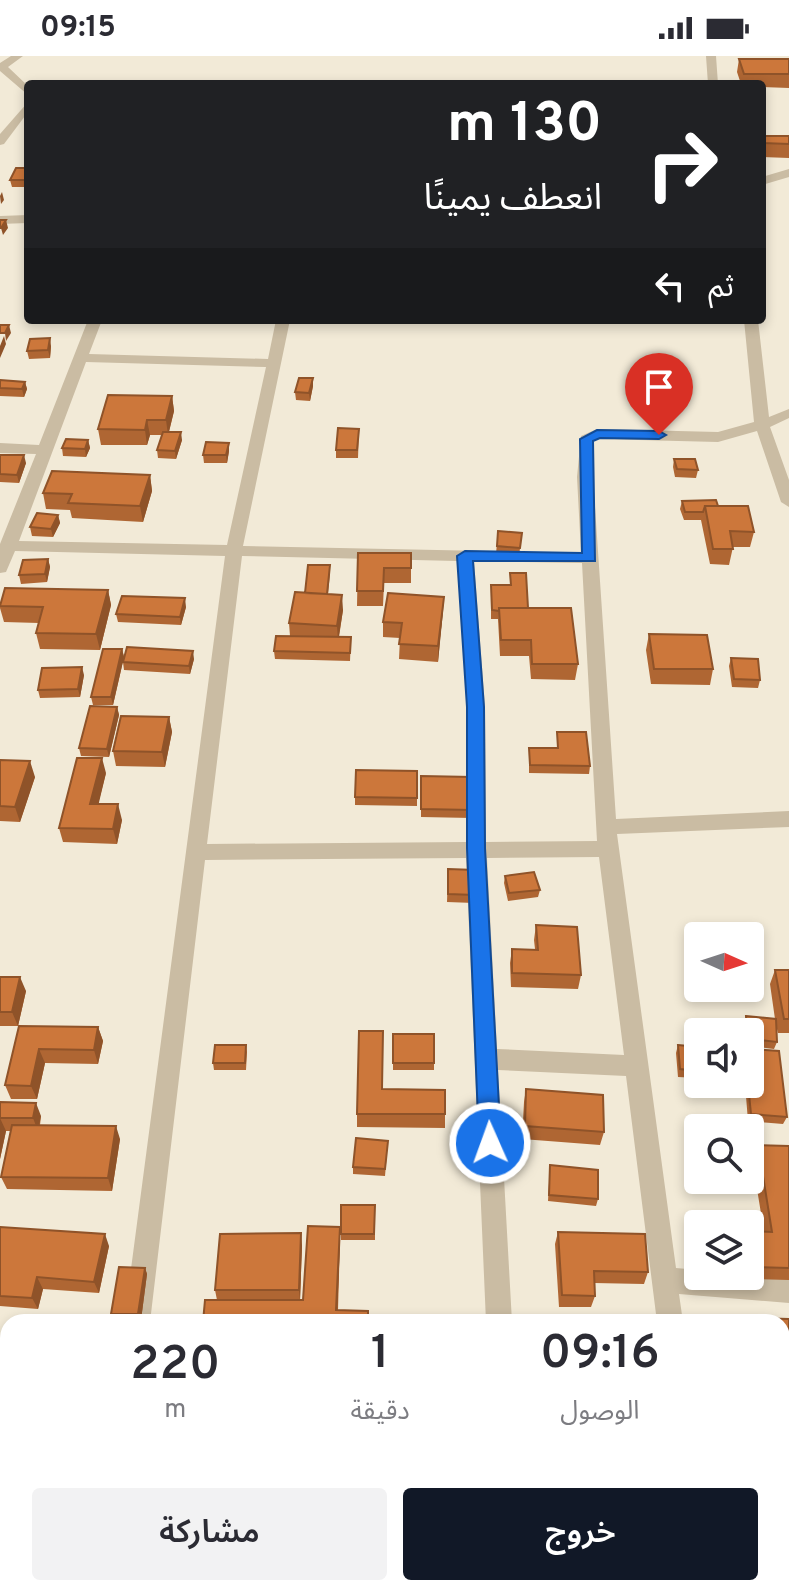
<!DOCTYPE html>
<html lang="ar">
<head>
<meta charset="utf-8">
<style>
  :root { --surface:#fff; --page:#f2f2f3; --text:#2b2b33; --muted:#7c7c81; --accent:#111827 }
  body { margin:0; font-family:Overpass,"Noto Sans Arabic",sans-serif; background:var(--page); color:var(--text); direction:rtl; height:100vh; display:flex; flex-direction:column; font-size:30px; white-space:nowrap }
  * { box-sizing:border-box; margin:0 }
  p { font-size:26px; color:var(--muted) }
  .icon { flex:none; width:44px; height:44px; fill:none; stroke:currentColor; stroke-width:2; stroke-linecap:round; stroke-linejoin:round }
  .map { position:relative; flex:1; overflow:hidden; direction:ltr }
  .sheet { position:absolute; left:0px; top:1258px; width:790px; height:282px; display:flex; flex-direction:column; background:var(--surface); border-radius:24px 24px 0 0; box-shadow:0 4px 12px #0003; direction:rtl }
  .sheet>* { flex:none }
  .hud { position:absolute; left:24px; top:24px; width:742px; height:244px; border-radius:8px; box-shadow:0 4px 12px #0003; direction:rtl; background:#202124; color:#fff; overflow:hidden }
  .needle { width:52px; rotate:93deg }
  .fabs { position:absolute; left:684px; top:866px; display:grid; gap:16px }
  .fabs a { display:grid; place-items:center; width:80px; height:80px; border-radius:8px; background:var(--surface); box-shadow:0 4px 12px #0003; font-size:40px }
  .pin { position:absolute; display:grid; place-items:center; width:68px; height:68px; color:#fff; margin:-82px -34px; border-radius:50% 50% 50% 0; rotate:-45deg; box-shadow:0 0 8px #0007 }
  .pin .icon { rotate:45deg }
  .me { position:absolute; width:88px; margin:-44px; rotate:358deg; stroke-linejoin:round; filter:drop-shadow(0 0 6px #0008) }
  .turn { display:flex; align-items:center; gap:28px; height:168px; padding:0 32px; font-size:36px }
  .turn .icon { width:104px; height:104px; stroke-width:2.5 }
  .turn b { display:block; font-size:56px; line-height:68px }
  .then { display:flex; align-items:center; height:76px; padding:0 32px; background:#0003; gap:16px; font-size:30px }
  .eta { display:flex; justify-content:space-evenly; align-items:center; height:136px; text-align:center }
  .eta b { font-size:48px; font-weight:600; line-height:56px }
  .action { display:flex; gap:16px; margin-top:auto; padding:16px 32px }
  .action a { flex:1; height:92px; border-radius:8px; background:var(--accent); color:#fff; font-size:32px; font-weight:600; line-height:92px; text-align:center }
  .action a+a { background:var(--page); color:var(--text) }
  .status { display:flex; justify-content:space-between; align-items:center; height:56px; padding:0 40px; background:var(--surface); direction:ltr }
  .status svg { height:22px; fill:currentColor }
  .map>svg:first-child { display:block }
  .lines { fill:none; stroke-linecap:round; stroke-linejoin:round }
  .street { fill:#cabca3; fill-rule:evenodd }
  .wall { fill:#af6633 }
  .shaded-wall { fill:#8f5329 }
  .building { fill:#cc773b; stroke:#8f5329; stroke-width:2 }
  .route { fill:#1a73e8; stroke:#114b97; stroke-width:2 }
</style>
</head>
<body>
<div class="status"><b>09:15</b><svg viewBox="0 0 49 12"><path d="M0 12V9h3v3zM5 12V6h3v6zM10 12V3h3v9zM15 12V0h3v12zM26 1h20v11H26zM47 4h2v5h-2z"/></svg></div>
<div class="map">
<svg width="789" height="1539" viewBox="0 0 789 1539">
  <rect width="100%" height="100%" fill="#f2ead7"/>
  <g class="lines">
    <path class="street" d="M11,0H23L8,11L28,30V39L0,15V7Z
      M706,0H716L718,28H708Z
      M28,46V56L4,88L0,89V78Z
      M789,113V121L762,129V121Z
      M28,159V167L0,168V160Z
      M88,264H102L89,298L268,303L276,264H290L243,490L581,497L577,421L581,380L597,373L718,376L754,366L744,264H758L769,361L789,353V362L770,371L789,424V451L781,446L757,375L718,386L599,383L593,385V421L616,763L789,755V771L617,778L676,1212L698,1214V1220L750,1218L789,1221V1247L679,1238L683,1266H657L626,1020L498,1014L512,1266H486L466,802L205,804L150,1266H124L225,500L15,495L6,516L0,517V488L36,398L0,397V387L39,389ZM86,306L266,311L227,489L19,485ZM242,500L457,505L467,651L466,786L207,788ZM474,505L582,507L597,785L486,786L485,651ZM599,801L624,999L497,993L487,802Z
      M89,1532H119L118,1539H88Z
      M537,1532H567V1539H537Z
      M682,1532H712L713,1539H683Z"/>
  </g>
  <path class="wall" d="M739,3H789V32L762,31V28H741L737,16Z
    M762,80H789V102L762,101Z
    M28,112V131H12L10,124Z
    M51,290L50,302L29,303L27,295Z
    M313,322V330L310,345L296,344L295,336Z
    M0,324L25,326L27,333L24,341L0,340Z
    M172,340L174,355L169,376L182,384L176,403L158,402L157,394L162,379H150L147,389H101L98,373Z
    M359,373L358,402H336V394Z
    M88,384L90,392L86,401L63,400L62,392Z
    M229,387V395L227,407H204L203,399Z
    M0,399L26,407L19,427L0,426Z
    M674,403L698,414L696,422L675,421L673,411Z
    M150,419L152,435L143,466L72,462L70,454L46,453L43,437Z
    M682,445L718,450L754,476L750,491H733L729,509L710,508L701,464H684L680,453Z
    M58,459L60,467L53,481L32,480L30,471Z
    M498,475L522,477L519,500L496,498Z
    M358,497H411V527H384L383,550H357Z
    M48,503L50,511L47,526L21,528L19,519Z
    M330,517L328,538L343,554L339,581H351L350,605L275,603L274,595L290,580L289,567L305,537Z
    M510,517L528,552L578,608L575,624L531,623L529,600H500L498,563H491V529H510Z
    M108,534L111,549L100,594L40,593L36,577L39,567L4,566L0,552V549Z
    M444,541L438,606L399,603L400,582L383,581V566Z
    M186,551L181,569L118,566L116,558Z
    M649,578L713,613L710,629L651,628L646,594Z
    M122,593L124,601L113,649H93L91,641Z
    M731,602L760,624L758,632L732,631L729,610Z
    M194,603L190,618L124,614L123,606Z
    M84,619L80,641L40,642L38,634Z
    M117,651L119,659L109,701L81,700L79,692Z
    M169,661L172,676L165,711L116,710L113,695Z
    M557,676L590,710L589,718L529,717V692H557Z
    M0,704L35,721L20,766L0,765Z
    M417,715V750L355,749V741Z
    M106,717L98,748L122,764L117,788L63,786L59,772Z
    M421,720L472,754V762L421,761Z
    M448,813L475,839L474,847L447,846Z
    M505,820L540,834L538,841L508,845L504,827Z
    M536,869L581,919L578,933L511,931L510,907L512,893H535L534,884Z
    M775,914H789V977H778L776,969L777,986L774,993L750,990V976H744V967L746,960L775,963L770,928Z
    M0,921L26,935L18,970H0Z
    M19,970L98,971L103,985L98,1008L45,1007L37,1043H11L5,1029Z
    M393,978H434V1014H393Z
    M246,989L247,996L246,1014H214L213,1007Z
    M678,989L698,991V1022L678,1021L676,997Z
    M745,1028H750L787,1061L783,1068L748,1065Z
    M382,1033L445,1058V1072L357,1071V1058Z
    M526,1033L604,1076L600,1089L522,1083L524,1046Z
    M0,1046L41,1060L40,1069L120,1083L112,1135L7,1133L1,1121L11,1075H6L0,1103Z
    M388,1085L385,1120L353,1118V1111Z
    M758,1089L789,1090V1224L722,1222V1220H750V1175L764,1176L752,1102Z
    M550,1109L598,1143L596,1150L548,1145Z
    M375,1149V1184H341V1178Z
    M0,1171L109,1190L99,1237L43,1233L38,1253L0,1250Z
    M340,1171V1183L338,1254L368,1266L217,1244L215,1234L302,1189L300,1244H303Z
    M558,1176L648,1216L644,1228L594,1227L595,1240L591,1251H559L555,1188Z
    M145,1212L147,1218L141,1264L114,1263L111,1258Z
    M748,1262L789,1263V1450H782V1372H785L782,1351V1266H746Z"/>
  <path class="shaded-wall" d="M2,136L4,144L1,148L0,140Z
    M6,164L8,172L3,179L1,172Z
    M9,269L11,277L6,285L5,277Z
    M4,280L6,288L0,302V290Z
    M50,282L51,290L50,302L48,294Z
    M313,322V330L310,345L309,337Z
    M25,326L27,333L24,341L22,333Z
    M172,340L174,355L168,379L166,364Z
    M147,364L150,379L147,389L145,374Z
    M181,376L182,384L176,403L175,395Z
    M88,384L90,392L86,401L85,393Z
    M229,387V395L227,407L226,399Z
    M24,399L26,407L19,427L17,419Z
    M150,419L152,435L143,466L140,450Z
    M58,459L60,467L53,481L51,473Z
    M48,503L50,511L47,526L45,518Z
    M108,534L111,549L100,594L96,578Z
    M342,539L343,554L338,585L337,570Z
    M444,541L443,556L438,606V590Z
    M185,542L186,551L181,569L180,561Z
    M122,593L124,601L113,649L111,641Z
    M193,595L194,603L190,618L189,610Z
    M82,611L84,619L80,641L78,633Z
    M117,651L119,659L109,701L107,693Z
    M169,661L172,676L165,711L162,696Z
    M102,702L106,717L95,763L90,748Z
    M30,705L35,721L20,766L15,751Z
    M118,748L122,764L117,788L113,773Z
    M20,921L26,935L18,970L12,956Z
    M98,971L103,985L98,1008L94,994Z
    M39,993L45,1007L37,1043L31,1030Z
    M36,1047L41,1060L38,1075L33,1062Z
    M0,1062L6,1075L0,1103Z
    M116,1070L120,1083L112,1135L108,1122Z
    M340,1171V1183L337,1265L336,1254Z
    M301,1177L302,1189L300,1245L299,1234Z
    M105,1178L109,1190L99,1237L94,1226Z
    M145,1212L147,1218L141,1264L138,1258Z
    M37,1221L43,1233L38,1253L32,1242Z"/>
  <path class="building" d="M739,3H789V18H744Z
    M762,80H789V88L762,87Z
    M16,112H28V124H10Z
    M0,164H6L1,172H0Z
    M0,269H9L5,277H0Z
    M50,282L48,294L27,295L30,283Z
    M299,322H313L309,337L295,336Z
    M0,324L25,326L22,333L0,332Z
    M108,339L172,340L166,364H147L145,374L98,373Z
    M338,372L359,373L357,394H336Z
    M163,376H181L175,395L157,394Z
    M66,383L88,384L85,393L62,392Z
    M206,386L229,387L226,399H203Z
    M0,399H24L17,419L0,418Z
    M674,403H695L698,414L677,413Z
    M52,415L150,419L140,450L68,447L72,438L43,437Z
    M716,444L718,450H705L703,456H685L682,445Z
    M705,450H748L754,476L730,475L733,493H713Z
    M37,457L58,459L51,473L30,471Z
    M498,475L522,477L520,492L497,490Z
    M358,497H411V512H384L383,535H357Z
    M48,503L45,518L19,519L23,504Z
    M308,509H330L327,538L305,537Z
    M510,517H526L528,552H499V555L492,554L491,529H511Z
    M5,532L108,534L96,578L36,577L43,551L0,550Z
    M295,536L342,539L337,570L289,567Z
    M388,537L444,541L438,590L399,588L402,567L383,566Z
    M122,540L185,542L180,561L116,558Z
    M499,552H571L578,608H532L531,584H501Z
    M649,578L707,579L713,613H654Z
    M276,580L351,581L350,597L274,595Z
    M127,591L193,595L189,610L123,606Z
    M103,593H122L111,641H91Z
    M731,602L758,603L760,624L734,623Z
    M82,611L78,633L38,634L42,612Z
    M90,650L117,651L107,693L79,692Z
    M121,660L169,661L162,696L113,695Z
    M557,676H586L590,710L530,709L529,692H558Z
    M77,702H102L90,748H118L113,773L59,772Z
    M0,704L30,705L15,751L0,750Z
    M356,714L417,715V742L355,741Z
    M421,720L472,721V754L421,753Z
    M448,813L475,814V839L448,838Z
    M534,816L540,834L509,837L505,820Z
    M536,869L577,871L581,919L512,917V893L538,894Z
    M775,914H789V963H784Z
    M0,921H20L12,956H0Z
    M746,960L776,963L777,986L750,983V976H747Z
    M19,970L98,971L94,994L39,993L31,1030L5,1029Z
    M359,975H383L382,1033L445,1034V1058H357Z
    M393,978H434V1007H393Z
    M215,989H246L245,1007H213Z
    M678,989L698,991V1015L680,1013Z
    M750,993L779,995L787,1061L751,1058L748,1028H750Z
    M526,1033L603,1039L604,1076L525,1070Z
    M0,1046L36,1047L33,1062H0Z
    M12,1069L116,1070L108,1122L1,1121Z
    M356,1082L388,1085L385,1113L353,1111Z
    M758,1089L789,1090V1212L750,1211V1175L772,1176Z
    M550,1109L598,1114V1143L549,1139Z
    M341,1149H375L374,1178H341Z
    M308,1170L340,1171L336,1254L368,1255V1266H203L205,1244H303Z
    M0,1171L105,1178L94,1226L37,1221L32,1242L0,1240Z
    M558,1176L645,1178L648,1216L594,1215L595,1240L562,1239Z
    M301,1177L299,1234H215L220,1178Z
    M119,1211L145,1212L138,1258H111Z
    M748,1262L789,1263V1340L786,1323H782V1266H749Z
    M782,1372H789V1441H782Z
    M327,1532H378L414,1535V1539H326Z
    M430,1532H471V1539H430Z"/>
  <path class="route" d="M597,374L659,375L666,379L659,383L600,382L593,385L595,505H473L484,651L485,792L501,1087L497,1094L490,1097L482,1094L479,1087L467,792V651L457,500L465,495L582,497L580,383Z"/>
</svg>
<div class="fabs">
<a><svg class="needle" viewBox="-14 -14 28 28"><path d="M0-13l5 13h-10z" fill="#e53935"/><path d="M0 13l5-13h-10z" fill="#7c7c81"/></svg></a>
<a><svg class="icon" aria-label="sound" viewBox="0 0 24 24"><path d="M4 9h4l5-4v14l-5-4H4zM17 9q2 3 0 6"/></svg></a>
<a><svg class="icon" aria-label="search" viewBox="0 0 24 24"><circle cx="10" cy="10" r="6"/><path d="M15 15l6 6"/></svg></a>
<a><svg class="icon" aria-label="layers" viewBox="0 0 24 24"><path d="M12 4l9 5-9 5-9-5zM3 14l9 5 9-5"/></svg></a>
</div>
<div class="pin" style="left:659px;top:379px;background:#d93025"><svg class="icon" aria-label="arrive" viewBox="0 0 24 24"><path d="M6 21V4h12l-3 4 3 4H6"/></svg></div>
<svg class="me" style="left:490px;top:1087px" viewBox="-20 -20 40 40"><circle r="17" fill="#1a73e8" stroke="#fff" stroke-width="3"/><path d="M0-11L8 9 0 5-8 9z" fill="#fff"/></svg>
<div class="hud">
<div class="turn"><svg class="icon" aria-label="right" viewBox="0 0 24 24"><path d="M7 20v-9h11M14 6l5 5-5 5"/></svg><div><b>130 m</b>انعطف يمينًا</div></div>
<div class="then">ثم<svg class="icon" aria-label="left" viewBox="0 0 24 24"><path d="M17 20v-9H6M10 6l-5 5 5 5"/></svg></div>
</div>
<section class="sheet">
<div class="eta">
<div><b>09:16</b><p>الوصول</p></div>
<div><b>1</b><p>دقيقة</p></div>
<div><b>220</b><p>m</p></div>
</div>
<div class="action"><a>خروج</a><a>مشاركة</a></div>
</section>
</div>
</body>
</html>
